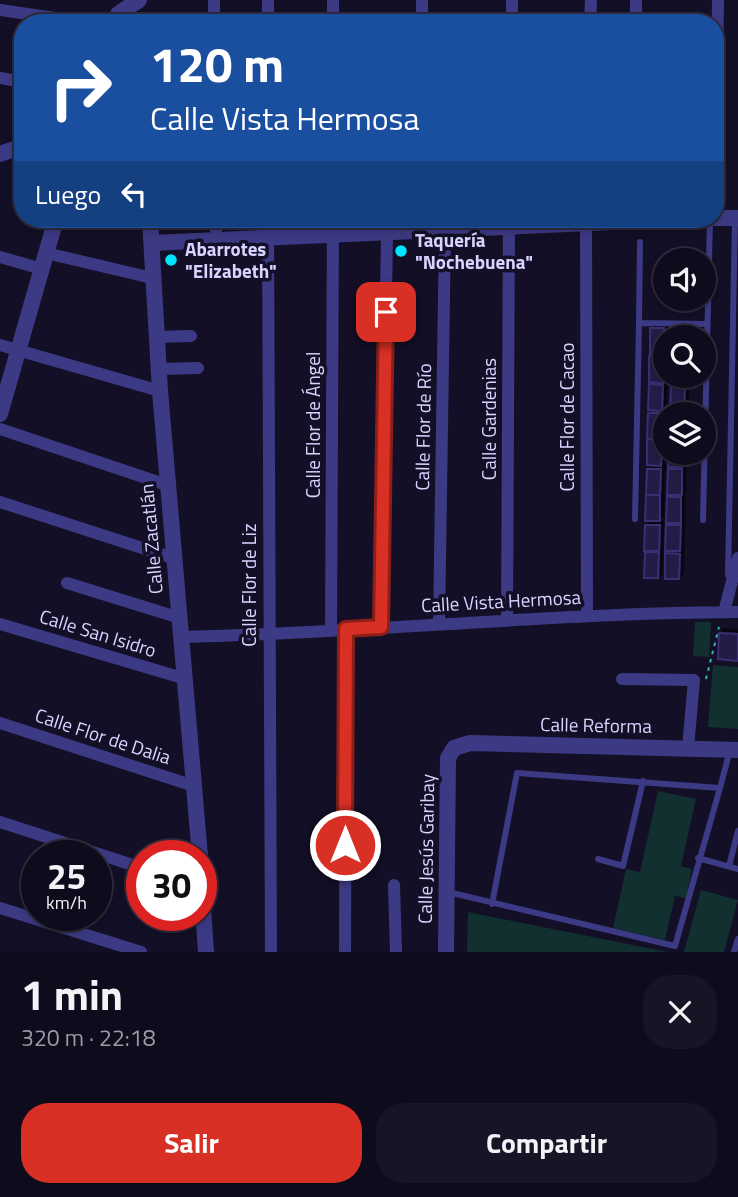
<!DOCTYPE html>
<html lang="es">
<head>
<meta charset="utf-8">
<style>
  :root { --surface:#0e0b1c; --page:#171425; --text:#f1f3f6; --muted:#9b9ba3; --line:#2e2b3b; --accent:#d93025 }
  body { margin:0; font-family:"Titillium Web",sans-serif; background:var(--page); color:var(--text); height:100vh; display:flex; flex-direction:column; font-size:26px; white-space:nowrap }
  * { box-sizing:border-box; margin:0 }
  p { font-size:23px; color:var(--muted) }
  .icon { flex:none; width:38px; height:38px; fill:none; stroke:currentColor; stroke-width:2; stroke-linecap:round; stroke-linejoin:round }
  .map { position:relative; height:952px; overflow:hidden }
  .drawer { display:flex; flex-direction:column; background:var(--surface); flex:1 }
  .drawer>* { flex:none }
  .top-card { position:absolute; left:14px; top:14px; width:710px; height:214px; border-radius:28px; box-shadow:0 4px 10px #0003,0 0 0 2px var(--line); background:#1a4fa0; color:#fff; overflow:hidden }
  .controls { position:absolute; left:653px; top:248px; display:grid; gap:14px }
  .controls a { display:grid; place-items:center; width:63px; height:63px; border-radius:50%; background:var(--surface); box-shadow:0 4px 10px #0003,0 0 0 2px var(--line); font-size:35px }
  .speed { position:absolute; left:21px; top:840px; display:flex; gap:14px; font-size:35px; font-weight:700; text-align:center }
  .speed>* { display:grid; place-content:center; width:91px; height:91px; border-radius:50%; background:var(--surface); box-shadow:0 4px 10px #0003,0 0 0 2px var(--line); line-height:1 }
  .speed small { font-size:18px; font-weight:400 }
  .speed .limit { border:10px solid #d22; background:#fff; color:#111 }
  .pin { position:absolute; display:grid; place-items:center; width:60px; height:60px; color:#fff; margin:-30px; border-radius:14px; box-shadow:0 4px 10px #0006 }
  .me { position:absolute; width:77px; margin:-38px; rotate:0deg; stroke-linejoin:round; filter:drop-shadow(0 0 5px #0008) }
  .turn { display:flex; align-items:center; gap:24px; height:147px; padding:0 21px; font-size:32px }
  .turn .icon { width:91px; height:91px; stroke-width:2.5 }
  .turn b { display:block; font-size:49px; line-height:60px }
  .then { display:flex; align-items:center; height:66px; padding:0 21px; background:#0003; gap:14px; font-size:26px }
  .round { display:grid; place-items:center; flex:none; width:74px; height:74px; border-radius:28px; background:var(--page) }
  .summary { display:flex; align-items:center; justify-content:space-between; height:119px; padding:0 21px }
  h1 { font-size:42px; font-weight:700; line-height:52px }
  .primary-button { display:flex; gap:14px; margin-top:auto; padding:14px 21px }
  .primary-button a { flex:1; height:80px; border-radius:28px; background:var(--accent); color:#fff; font-size:28px; font-weight:700; line-height:80px; text-align:center }
  .primary-button a+a { background:var(--page); color:var(--text) }
  .map>svg:first-child { display:block }
  .green { fill:#12302f }
  .building { fill:#241b47; stroke:#3b2d73; stroke-width:2; filter:url(#shadow) }
  .lines { fill:none; stroke-linecap:round; stroke-linejoin:round }
  .path { stroke:#2fb8b0; stroke-width:2; stroke-dasharray:3.5 5; stroke-linecap:butt }
  .service { stroke:#3d3a85; stroke-width:6 }
  .minor { stroke:#3d3a85; stroke-width:12 }
  .tertiary { stroke:#3d3a85; stroke-width:16 }
  .route-casing { stroke:#8d1f18; stroke-width:18 }
  .route { stroke:#d93025; stroke-width:12 }
  .poi-dot { fill:#00e5ff; stroke:#130f26; stroke-width:2.5 }
  .labels { text-anchor:middle; stroke-width:7; stroke-linejoin:round; paint-order:stroke }
  .poi-label { font-size:19px; font-weight:bold; fill:#d9d4ff; stroke:#130f26; text-anchor:start }
  .street-label { font-size:19px; fill:#d9d4ff; stroke:#130f26 }
</style>
</head>
<body>
<div class="map">
<svg width="738" height="952" viewBox="0 0 738 952">
  <defs>
    <filter id="shadow"><feDropShadow dx="3.5" dy="-3.5" stdDeviation="0" flood-color="#0009"/></filter>
  </defs>
  <rect width="100%" height="100%" fill="#130f26"/>
  <path class="green" d="M695,622H711L709,657L693,656Z
    M713,665L738,667V729L708,727Z
    M658,791L696,799L681,866L692,869L686,898L675,896L665,940L613,928L626,869L640,872Z
    M701,890L738,900L724,952H684Z
    M468,912L668,952H467Z"/>
  <path class="building" d="M650,328H664V354H650Z
    M649,356L664,357L663,383L649,382Z
    M649,384L663,385L662,411L648,410Z
    M671,385L685,386L684,411H670Z
    M648,413H662V439H647Z
    M647,439L662,440L661,466L647,465Z
    M669,453H683L682,467H668Z
    M647,469H661L660,495H646Z
    M668,469H682V495H667Z
    M646,495H660V521H645Z
    M667,497H681V523H666Z
    M645,525H660L659,551H644Z
    M666,525H681L680,551H665Z
    M645,552H659L658,578H644Z
    M665,553L680,554L679,579H665Z
    M719,633L738,634V661L718,659Z"/>
  <g class="lines">
    <path class="path" d="M706,679L719,627"/>
    <path class="service" d="M639,323L640,242
      M635,519L639,323L707,324
      M703,520L710,219
      M728,575L735,219
      M720,788L730,750
      M698,858L738,869
      M598,859L623,866L643,781
      M729,866L738,831
      M448,892L675,946L720,788L517,773L492,904
      M734,952L738,939"/>
    <path class="minor" d="M214,0V23
      M268,0V23
      M0,10L89,23
      M333,23V0
      M422,23V0
      M512,23V0
      M590,23L591,0
      M636,23V0
      M0,78L23,82
      M716,140L718,0
      M216,219V239
      M268,219L271,952
      M586,219L587,616
      M46,253L152,278
      M0,257L42,269
      M156,337L191,336
      M0,345L160,391
      M159,369L198,368
      M0,429L167,485
      M0,502L173,558
      M67,583L180,618
      M724,612L738,558
      M507,620L509,219
      M0,624L186,679
      M439,624L445,231
      M381,627L387,233
      M331,631L333,219
      M182,637C368,633 552,613 738,612
      M622,679L694,680L688,748
      M0,723L194,786
      M0,822L142,868
      M394,885L396,952
      M0,908L141,952
      M345,952L346,629"/>
    <path class="tertiary" d="M115,23L118,14L139,0
      M0,154L23,146
      M716,218H738
      M150,219L160,391L200,856
      M152,243L678,219
      M0,414L56,219
      M201,879L206,952
      M446,952L448,758L454,748L470,743L738,750"/>
  </g>
  <g class="lines">
    <defs>
      <path id="route" d="M345,845L346,629L381,627L386,312"/>
    </defs>
    <use href="#route" class="route-casing"/>
    <use href="#route" class="route"/>
  </g>
  <g class="poi-dot">
    <circle cx="401" cy="251" r="7"/>
    <circle cx="171" cy="260" r="7"/>
  </g>
  <g class="labels">
    <g class="poi-label">
      <text x="415" y="247">Taquería<tspan x="415" dy="22">"Nochebuena"</tspan></text>
      <text x="185" y="256">Abarrotes<tspan x="185" dy="22">"Elizabeth"</tspan></text>
    </g>
    <g class="street-label">
      <text transform="translate(567 417) rotate(-90)" y="7">Calle Flor de Cacao</text>
      <text transform="translate(489 419) rotate(-90)" y="7">Calle Gardenias</text>
      <text transform="translate(313 425) rotate(-90)" y="7">Calle Flor de Ángel</text>
      <text transform="translate(423 427) rotate(-89)" y="7">Calle Flor de Río</text>
      <text transform="translate(151 539) rotate(-95)" y="7">Calle Zacatlán</text>
      <text transform="translate(249 585) rotate(-90)" y="7">Calle Flor de Liz</text>
      <text transform="translate(501 601) rotate(-3)" y="7">Calle Vista Hermosa</text>
      <text transform="translate(98 633) rotate(17)" y="7">Calle San Isidro</text>
      <text transform="translate(596 725) rotate(1)" y="7">Calle Reforma</text>
      <text transform="translate(103 736) rotate(18)" y="7">Calle Flor de Dalia</text>
      <text transform="translate(426 849) rotate(-89)" y="7">Calle Jesús Garibay</text>
    </g>
  </g>
</svg>
<div class="controls">
<a><svg class="icon" aria-label="sound" viewBox="0 0 24 24"><path d="M4 9h4l5-4v14l-5-4H4zM17 9q2 3 0 6"/></svg></a>
<a><svg class="icon" aria-label="search" viewBox="0 0 24 24"><circle cx="10" cy="10" r="6"/><path d="M15 15l6 6"/></svg></a>
<a><svg class="icon" aria-label="layers" viewBox="0 0 24 24"><path d="M12 4l9 5-9 5-9-5zM3 14l9 5 9-5"/></svg></a>
</div>
<div class="speed"><div>25<small>km/h</small></div><div class="limit">30</div></div>
<div class="pin" style="left:386px;top:312px;background:#d93025"><svg class="icon" aria-label="arrive" viewBox="0 0 24 24"><path d="M6 21V4h12l-3 4 3 4H6"/></svg></div>
<svg class="me" style="left:345px;top:845px" viewBox="-20 -20 40 40"><circle r="17" fill="#d93025" stroke="#fff" stroke-width="3"/><path d="M0-11L8 9 0 5-8 9z" fill="#fff"/></svg>
<div class="top-card">
<div class="turn"><svg class="icon" aria-label="right" viewBox="0 0 24 24"><path d="M7 20v-9h11M14 6l5 5-5 5"/></svg><div><b>120 m</b>Calle Vista Hermosa</div></div>
<div class="then">Luego<svg class="icon" aria-label="left" viewBox="0 0 24 24"><path d="M17 20v-9H6M10 6l-5 5 5 5"/></svg></div>
</div>
</div>
<section class="drawer">
<div class="summary"><div><h1>1 min</h1><p>320 m · 22:18</p></div><a class="round"><svg class="icon" aria-label="close" viewBox="0 0 24 24"><path d="M6 6l12 12M18 6L6 18"/></svg></a></div>
<div class="primary-button"><a>Salir</a><a>Compartir</a></div>
</section>
</body>
</html>
